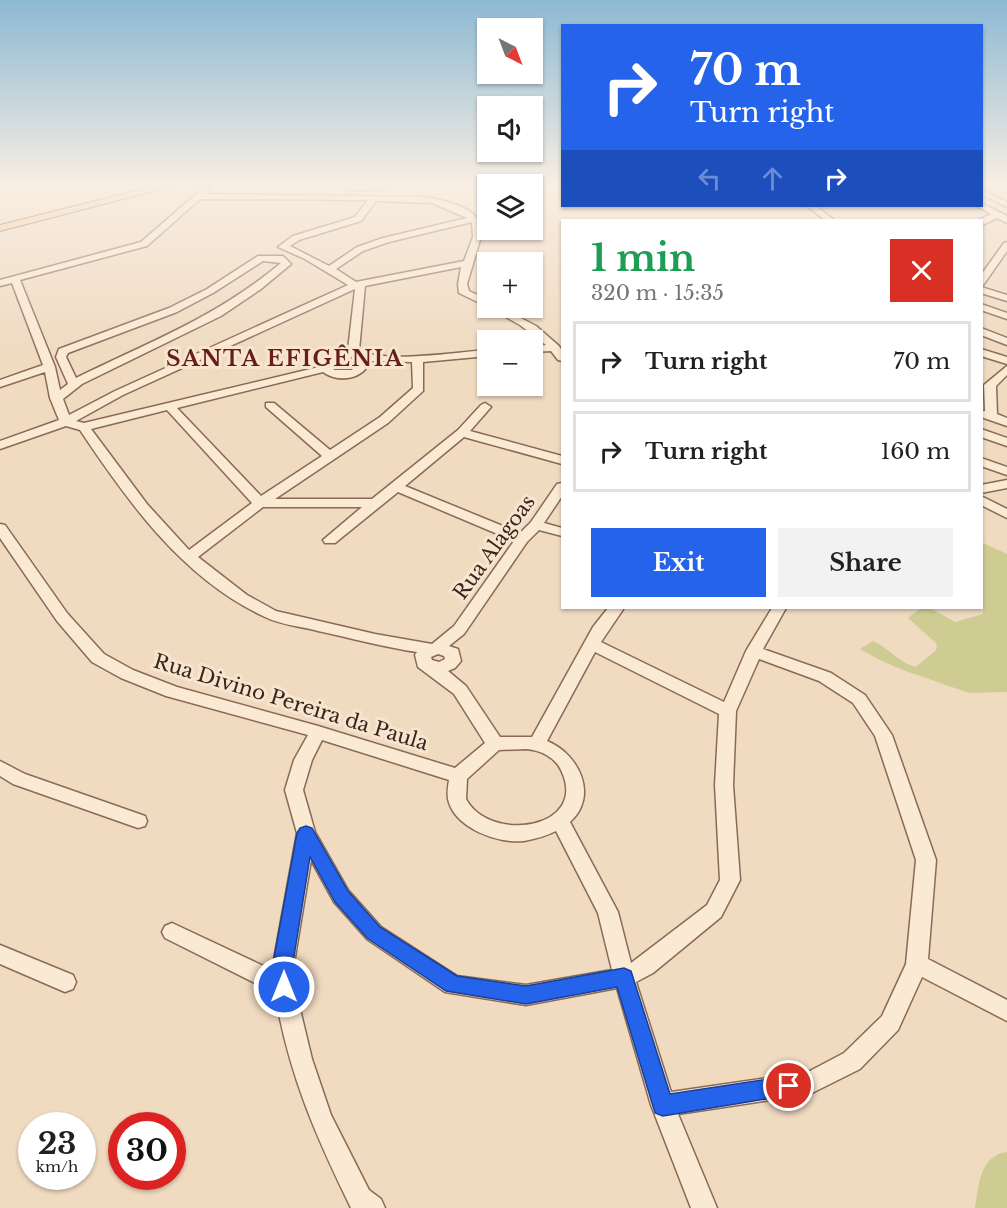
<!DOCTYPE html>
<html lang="en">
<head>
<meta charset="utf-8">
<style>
  :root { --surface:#fff; --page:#f2f2f2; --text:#202124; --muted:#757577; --line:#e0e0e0; --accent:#2563eb }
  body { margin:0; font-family:"Libre Baskerville",serif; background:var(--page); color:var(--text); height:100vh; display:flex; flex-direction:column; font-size:22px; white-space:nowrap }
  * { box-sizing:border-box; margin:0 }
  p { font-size:20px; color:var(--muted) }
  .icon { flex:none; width:33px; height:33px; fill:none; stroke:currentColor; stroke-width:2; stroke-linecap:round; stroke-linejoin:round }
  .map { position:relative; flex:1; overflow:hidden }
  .side { position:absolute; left:561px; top:219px; width:422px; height:390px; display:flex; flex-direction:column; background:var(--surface); border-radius:0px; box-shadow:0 2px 4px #0004 }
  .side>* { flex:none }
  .hud { position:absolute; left:561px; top:24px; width:422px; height:183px; border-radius:0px; box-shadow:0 2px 4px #0004; background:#2563eb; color:#fff; overflow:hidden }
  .needle { width:39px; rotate:138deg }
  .fabs { position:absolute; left:477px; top:18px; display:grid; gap:12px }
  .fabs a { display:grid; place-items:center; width:66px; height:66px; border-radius:0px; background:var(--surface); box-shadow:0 2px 4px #0004; font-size:30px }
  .speed { position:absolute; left:18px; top:1112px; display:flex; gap:12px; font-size:30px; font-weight:700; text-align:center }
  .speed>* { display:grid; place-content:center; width:78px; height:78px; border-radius:50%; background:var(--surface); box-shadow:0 2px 4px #0004; line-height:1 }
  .speed small { font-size:15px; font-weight:400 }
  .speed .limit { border:9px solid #d22; background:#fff; color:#111 }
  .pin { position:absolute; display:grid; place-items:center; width:51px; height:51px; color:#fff; margin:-26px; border:3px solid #fff; border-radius:50%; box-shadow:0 2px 6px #0007 }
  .me { position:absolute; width:66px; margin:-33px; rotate:0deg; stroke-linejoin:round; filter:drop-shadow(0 0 4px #0008) }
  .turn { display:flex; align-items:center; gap:21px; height:126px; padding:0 30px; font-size:27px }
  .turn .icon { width:78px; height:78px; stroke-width:2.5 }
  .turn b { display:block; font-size:42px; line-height:51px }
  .lanes { display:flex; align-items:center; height:57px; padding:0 30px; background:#0003; justify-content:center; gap:30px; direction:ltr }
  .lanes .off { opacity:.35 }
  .round { display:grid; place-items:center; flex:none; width:63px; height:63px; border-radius:0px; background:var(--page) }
  .head { display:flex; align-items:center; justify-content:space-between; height:102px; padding:0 30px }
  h1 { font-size:36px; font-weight:700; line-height:45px; color:#1e9e55 }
  .primary-button { display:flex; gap:12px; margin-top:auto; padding:12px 30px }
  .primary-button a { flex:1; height:69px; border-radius:0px; background:var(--accent); color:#fff; font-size:24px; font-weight:700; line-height:69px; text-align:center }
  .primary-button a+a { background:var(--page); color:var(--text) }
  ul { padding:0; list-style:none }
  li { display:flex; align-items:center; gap:18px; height:81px; margin:0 12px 9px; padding:0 18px; border:3px solid var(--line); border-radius:0px }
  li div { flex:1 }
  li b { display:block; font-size:22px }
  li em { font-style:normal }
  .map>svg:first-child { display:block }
  .green { fill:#cecc93 }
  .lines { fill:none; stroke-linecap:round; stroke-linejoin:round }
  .minor-casing { stroke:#896a57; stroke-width:3 }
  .major-casing { stroke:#57392c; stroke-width:2 }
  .minor { fill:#fae9d3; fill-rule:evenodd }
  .major { fill:#f5c895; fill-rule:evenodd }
  .route { fill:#2563eb; stroke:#184099; stroke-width:1.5 }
  .labels { text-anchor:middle; stroke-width:6; stroke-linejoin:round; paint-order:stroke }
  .street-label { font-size:20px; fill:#38251c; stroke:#f7e5d0 }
  .far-district-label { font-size:22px; font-weight:bold; letter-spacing:1.5px; fill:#671e1a; stroke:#f7e5d0 }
</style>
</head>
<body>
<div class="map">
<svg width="1007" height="1208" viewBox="0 0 1007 1208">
  <rect width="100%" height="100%" fill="#f0dac0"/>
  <path class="green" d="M981,542L1007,554V692L969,693L903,670L880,660L860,649L873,641C889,648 899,663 916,667L936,650L937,644L908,618C916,612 920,607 930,608L955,622L983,614Z
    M1007,1152V1208H975C979,1185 979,1156 1007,1152Z"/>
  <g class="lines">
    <defs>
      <path id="minor" d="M200,186H208L209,191L206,194L421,197C441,199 478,206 483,230L467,284L469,291L488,300V307L459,293L458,284L461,267L365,286L359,350C383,364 457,352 488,350V356L423,362V391L388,423L275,499H372L458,430L481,405L485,403L491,407L470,431L562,456V464L464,437L405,486L520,533L531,522L557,484L562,483V496L544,523L562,528V536L539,530L527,542L464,634L449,646L458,649L461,661L455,668L448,671L466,686L500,737H532L593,627L608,608H624L601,642L724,702L746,651L772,608H786L763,649L831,673L865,695L892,735L936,860L928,959L1007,1000V1021L922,977L898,1030L860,1069L810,1094L678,1114L717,1208H691L651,1105L617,988L526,1005L445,992L367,939L334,902L311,860L293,969L299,1005L312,1059L331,1115L369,1190L381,1199L385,1208H351C315,1134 289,1075 275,993L165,938L162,932L165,926L172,923L272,970L297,833L285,790L294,760L308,735L166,696L121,678L92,662L57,621L0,538V524L5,525L67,613L104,654L133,670L177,687L318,726L455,768L485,743L454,694L418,667L415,655L417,652C383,647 351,638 318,631C300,626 281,625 265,617C183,579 128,502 80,430L66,426L0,449V441L59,420L50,398L45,372L0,387V380L43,365L12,283L0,286V280L141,242L201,190ZM200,199L368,200L355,217L293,236L278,247L305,259L348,285L115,391L69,415L63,399L82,384L221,316L261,289L291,264L283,256H258L207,289L169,308L59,349L56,357L68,384L60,390L55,367L20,280L147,246ZM376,201L432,203L467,218L383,238L357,247L329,266L290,246L299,240L361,221ZM472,222L473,237L464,261L356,282L336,269L363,251L389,242ZM263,261L281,263C215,318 151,341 76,378L66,357L68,353L177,312L213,293ZM355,289L348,350L323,366L84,423L76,421L123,395ZM353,356L359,359L352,370H333ZM370,361L412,362L413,388L380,417L330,450L274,403H266V407L322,456L261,496L177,408L323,372C338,383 363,380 370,361ZM167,410L252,503L189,550L147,504L91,429ZM398,492L514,541L454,626L432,644L375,634L276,611L247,595L198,557L263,507H362L323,540L325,543H335ZM595,652L719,714L715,785L720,880L707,905L631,963L618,912L570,822C599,796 579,754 547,741ZM438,654L444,656L445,659L439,662L432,660L431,657ZM759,659L819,681L853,703L875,736L916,860L906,964L882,1016L844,1053L808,1072L671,1092L636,982L653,973L721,917L740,880L733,785L736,711ZM322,740L449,780C448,786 447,793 448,799C454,828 498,844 524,841C535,839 546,836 556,831L598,913L612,970L526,985L457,976L381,927L348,890L315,832L303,790L312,760ZM526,749C540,750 555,757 561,770C590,829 490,844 466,799L467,779L499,750Z
        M357,186H395L391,188L349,191L345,189Z
        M981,189L1007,202V207L981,194Z
        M981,203L1007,216V223L997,218L981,226L979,220L991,214L978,207Z
        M807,206H816L834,220H825Z
        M1007,242V251L984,284L981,285V275L1004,243Z
        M981,287L1007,295V301L981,293Z
        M981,304L1007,313V319L981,310Z
        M490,308H502L536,326L559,346L562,351V361L558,360L551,351L532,352V346L546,345L520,325Z
        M981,328L1007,338V345L981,335Z
        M981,349L1007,357V364L981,356Z
        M1007,366V375L996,386L997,414L1007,418V426L981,417V411H985L984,385Z
        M981,429L1007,438V446L981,437Z
        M981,458L1007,467V475L981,466Z
        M1007,480V488L981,493V485Z
        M981,496L1007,509V518L981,505Z
        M0,761L25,774L145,816L147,821L145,826L138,828L13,784L0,776Z
        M0,945L73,975L76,982L73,989L65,992L0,964Z"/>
      <path id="major" d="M155,186H173L0,231V225Z
        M201,186H211L205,191L201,190Z"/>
    </defs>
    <use href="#minor" class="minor-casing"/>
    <use href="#major" class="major-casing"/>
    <use href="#minor" class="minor"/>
    <use href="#major" class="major"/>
  </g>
  <linearGradient id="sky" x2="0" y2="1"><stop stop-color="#8cb9d3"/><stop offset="0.52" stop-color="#f8eee3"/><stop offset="1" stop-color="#f8eee3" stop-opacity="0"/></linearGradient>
  <rect width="1007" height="355" fill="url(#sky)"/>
  <path class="route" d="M306,826L312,828L348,891L380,927L457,976L526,986L624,968L631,971L670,1094L789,1076L796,1079L799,1086L796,1094L663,1116L655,1113L617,987L526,1004L446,991L367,938L335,902L310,857L292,969L294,987L291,993L284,996L277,993L272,969L297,833L300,828Z"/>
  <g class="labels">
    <g class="street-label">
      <text transform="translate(494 547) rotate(-54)" y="7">Rua Alagoas</text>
      <text transform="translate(291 702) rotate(17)" y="7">Rua Divino Pereira da Paula</text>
    </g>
    <g class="far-district-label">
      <text x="285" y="366">SANTA EFIGÊNIA</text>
    </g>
  </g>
</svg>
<div class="fabs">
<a><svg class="needle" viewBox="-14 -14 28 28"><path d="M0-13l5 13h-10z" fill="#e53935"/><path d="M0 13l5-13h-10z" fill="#757577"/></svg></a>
<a><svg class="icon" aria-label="sound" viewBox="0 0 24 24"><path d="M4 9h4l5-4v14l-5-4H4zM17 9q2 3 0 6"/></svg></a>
<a><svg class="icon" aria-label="layers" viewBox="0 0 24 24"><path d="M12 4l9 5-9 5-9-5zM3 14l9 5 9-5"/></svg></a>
<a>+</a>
<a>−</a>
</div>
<div class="speed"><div>23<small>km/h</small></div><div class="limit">30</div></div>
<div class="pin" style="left:789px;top:1086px;background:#d93025"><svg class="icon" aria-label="arrive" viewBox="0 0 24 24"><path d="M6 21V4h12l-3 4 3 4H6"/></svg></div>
<svg class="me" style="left:284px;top:987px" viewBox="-20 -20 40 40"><circle r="17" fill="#2563eb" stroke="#fff" stroke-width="3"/><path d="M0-11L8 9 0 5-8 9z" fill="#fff"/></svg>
<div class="hud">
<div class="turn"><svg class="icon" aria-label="right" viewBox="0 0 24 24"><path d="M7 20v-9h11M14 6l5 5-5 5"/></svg><div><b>70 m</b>Turn right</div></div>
<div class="lanes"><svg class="icon off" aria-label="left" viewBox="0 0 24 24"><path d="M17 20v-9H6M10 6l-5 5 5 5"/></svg><svg class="icon off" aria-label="ahead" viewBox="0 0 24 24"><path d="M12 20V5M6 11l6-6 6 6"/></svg><svg class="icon" aria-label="right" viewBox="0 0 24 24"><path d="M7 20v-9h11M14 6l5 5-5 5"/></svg></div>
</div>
<section class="side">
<div class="head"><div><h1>1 min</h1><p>320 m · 15:35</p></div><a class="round" style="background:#d93025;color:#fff"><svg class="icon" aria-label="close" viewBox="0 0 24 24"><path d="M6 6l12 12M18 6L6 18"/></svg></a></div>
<ul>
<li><svg class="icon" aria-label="right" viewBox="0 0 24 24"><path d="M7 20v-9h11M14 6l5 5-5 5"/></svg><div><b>Turn right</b></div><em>70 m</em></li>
<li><svg class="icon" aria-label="right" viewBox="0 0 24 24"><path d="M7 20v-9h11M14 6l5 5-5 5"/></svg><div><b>Turn right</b></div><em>160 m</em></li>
</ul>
<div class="primary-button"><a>Exit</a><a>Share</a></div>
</section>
</div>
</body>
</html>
